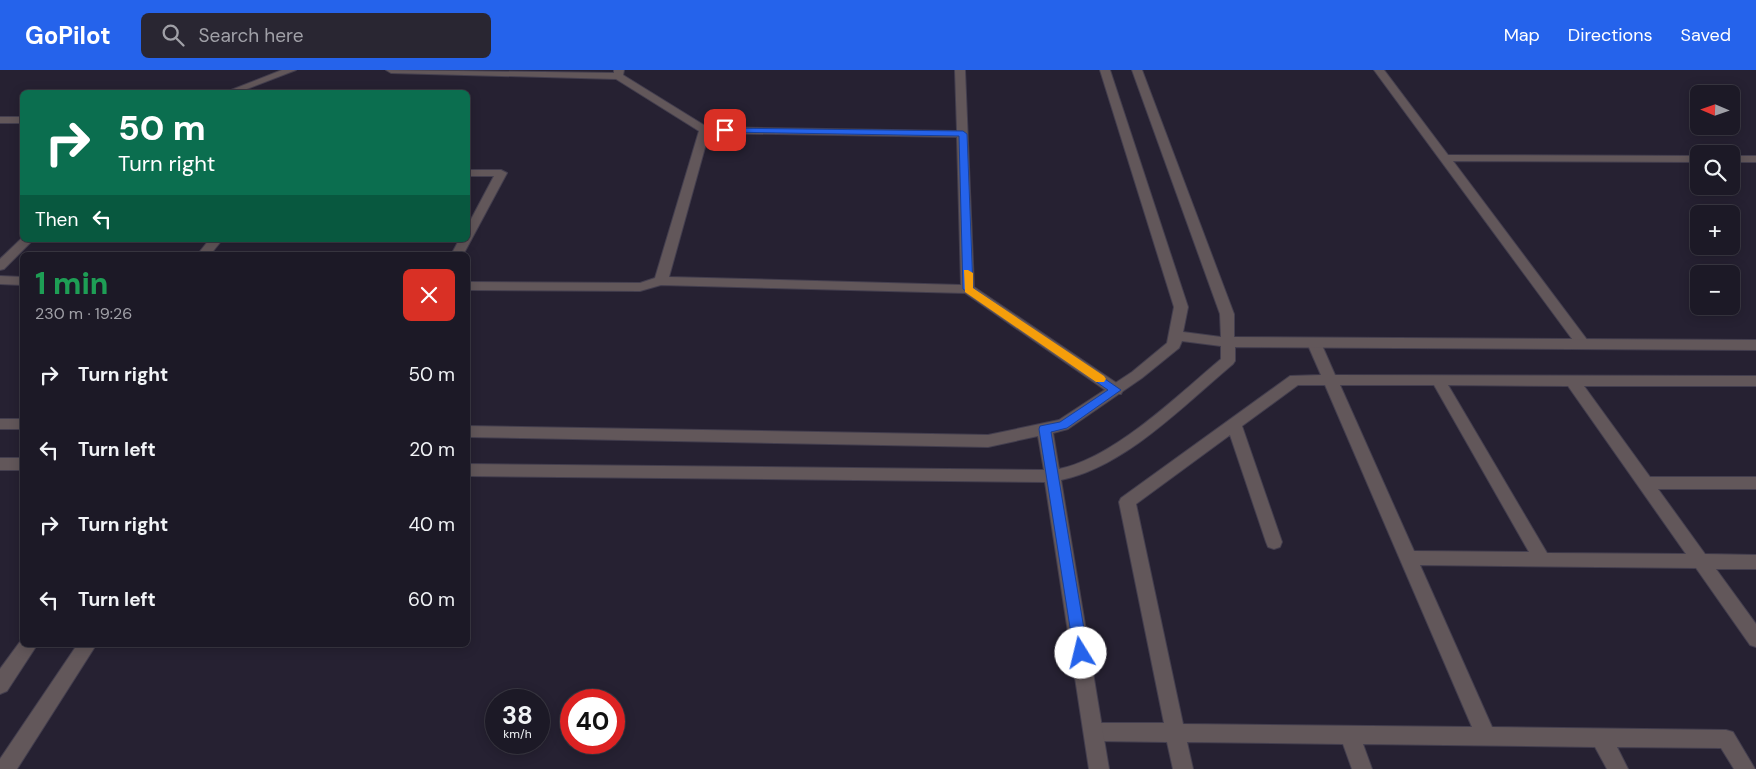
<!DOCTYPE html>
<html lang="en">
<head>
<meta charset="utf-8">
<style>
  :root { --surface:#1c1926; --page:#292632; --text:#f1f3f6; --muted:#a0a0a7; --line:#3a3843; --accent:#2563eb }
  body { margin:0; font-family:"DM Sans",sans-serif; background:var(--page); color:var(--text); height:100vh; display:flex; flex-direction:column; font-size:19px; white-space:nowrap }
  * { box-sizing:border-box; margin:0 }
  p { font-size:16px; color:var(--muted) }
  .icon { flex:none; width:28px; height:28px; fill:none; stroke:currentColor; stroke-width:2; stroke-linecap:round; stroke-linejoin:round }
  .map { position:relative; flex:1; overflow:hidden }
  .panel { position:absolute; left:20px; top:182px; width:450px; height:395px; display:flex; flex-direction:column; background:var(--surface); border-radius:8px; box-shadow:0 2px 12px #0003,0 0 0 1px var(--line) }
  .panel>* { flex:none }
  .banner { position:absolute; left:20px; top:20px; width:450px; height:152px; border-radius:8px; box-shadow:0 2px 12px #0003,0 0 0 1px var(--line); background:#0b6e4f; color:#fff; overflow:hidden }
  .needle { width:32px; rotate:272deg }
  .controls { position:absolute; left:1690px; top:15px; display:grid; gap:10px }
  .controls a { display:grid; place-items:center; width:50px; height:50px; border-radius:8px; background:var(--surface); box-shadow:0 2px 12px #0003,0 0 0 1px var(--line); font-size:25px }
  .speed { position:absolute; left:485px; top:619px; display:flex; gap:10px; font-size:25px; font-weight:700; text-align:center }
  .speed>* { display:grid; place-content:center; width:65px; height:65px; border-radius:50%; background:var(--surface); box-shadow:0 2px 12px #0003,0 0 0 1px var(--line); line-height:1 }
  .speed small { font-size:12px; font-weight:400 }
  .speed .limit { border:8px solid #d22; background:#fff; color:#111 }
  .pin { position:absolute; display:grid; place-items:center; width:42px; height:42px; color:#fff; margin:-21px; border-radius:10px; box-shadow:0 2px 8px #0006 }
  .me { position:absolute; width:55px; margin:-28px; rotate:351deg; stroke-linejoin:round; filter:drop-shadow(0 0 4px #0008) }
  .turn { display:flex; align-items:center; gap:18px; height:105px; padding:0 15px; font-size:22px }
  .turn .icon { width:65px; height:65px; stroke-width:2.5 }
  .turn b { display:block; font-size:35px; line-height:42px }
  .then { display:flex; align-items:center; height:48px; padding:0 15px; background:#0003; gap:10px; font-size:19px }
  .round { display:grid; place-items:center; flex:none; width:52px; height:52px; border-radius:8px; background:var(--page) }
  .overview { display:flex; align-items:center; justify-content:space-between; height:85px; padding:0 15px }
  h1 { font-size:30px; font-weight:800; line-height:38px; color:#1e9e55 }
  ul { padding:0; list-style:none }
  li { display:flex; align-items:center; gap:15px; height:75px; padding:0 15px }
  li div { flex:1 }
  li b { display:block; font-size:19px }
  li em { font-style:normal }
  header { display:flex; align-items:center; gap:30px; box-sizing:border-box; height:70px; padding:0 25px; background:var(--accent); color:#fff }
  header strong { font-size:24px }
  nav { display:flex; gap:28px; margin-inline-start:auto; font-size:18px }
  .search { width:350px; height:45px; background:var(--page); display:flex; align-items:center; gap:12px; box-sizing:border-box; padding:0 18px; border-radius:8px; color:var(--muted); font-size:19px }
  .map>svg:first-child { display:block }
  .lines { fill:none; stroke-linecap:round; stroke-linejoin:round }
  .service-casing { stroke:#433e4e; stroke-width:2 }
  .minor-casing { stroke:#433e4e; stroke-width:2 }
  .tertiary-casing { stroke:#433e4e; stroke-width:2 }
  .service { fill:#62575a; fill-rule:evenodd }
  .minor { fill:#62575a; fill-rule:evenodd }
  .tertiary { fill:#62575a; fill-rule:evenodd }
  .route { fill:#2563eb; stroke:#184099 }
  .slow { fill:#f59e0b }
</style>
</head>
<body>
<header>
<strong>GoPilot</strong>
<div class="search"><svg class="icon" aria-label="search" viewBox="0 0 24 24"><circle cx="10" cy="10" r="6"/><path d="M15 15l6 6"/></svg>Search here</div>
<nav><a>Map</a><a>Directions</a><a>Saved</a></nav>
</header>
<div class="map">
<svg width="1756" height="699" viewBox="0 0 1756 699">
  <rect width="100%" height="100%" fill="#262132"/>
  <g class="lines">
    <defs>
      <path id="service" d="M282,0H296L239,22H226Z
        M386,0L614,3V0H624L623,5L707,57L957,61L955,0H965L974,217L1121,316L1123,320L1121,324H1111L965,223L661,215L640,221L468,220V212L640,213L655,208L699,61L616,9L391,3ZM709,63L957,67L961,215L669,207Z
        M0,47H22V53H0Z
        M468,100H501L507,103L463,185H451L459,170H468V155L494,106H468Z
        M22,168V170H33L4,199L0,200V189Z
        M209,170H222L210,185H197Z
        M0,206L22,207V215L0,214Z
        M1314,268L1319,270L1321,273L1335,305L1756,306V316H1584L1650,407H1756V419H1658L1705,484L1756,485V499H1716L1756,554V577L1750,575L1696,498L1420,495L1492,657L1726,660L1733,662L1755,699H1734L1721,678L1617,677L1628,699H1607L1595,677L1363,674L1372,699H1352L1343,674L1187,672L1193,699H1173L1167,672L1094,671L1087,669L1084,662L1087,655L1094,653H1164L1119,432L1121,428L1290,306L1321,305L1307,273L1309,270ZM1298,315H1325L1472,657L1183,654L1136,434L1230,365L1266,472L1268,477L1274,479L1280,477L1282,472L1242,356ZM1340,315H1434L1529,482L1414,481ZM1448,315L1568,316L1686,484L1547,483Z"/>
      <path id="minor" d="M1374,0H1384L1448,85L1699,86V92L1453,91L1588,271L1590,274L1588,277H1578Z
        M1731,86H1756V92H1731Z"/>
      <path id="tertiary" d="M1100,0H1110L1188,237L1183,262L1221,267L1220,244L1132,0H1142L1234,244V267L1756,270V280L1235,277V291L1233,294C1184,335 1125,397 1061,410L1109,699H1089L1045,412L468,406V394L1044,400L1038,366L988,377L468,367V356L988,365L1059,350L1132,302L1167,273L1174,237ZM1182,271L1221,276V289C1178,325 1114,388 1059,399L1053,363L1068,359L1142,308L1179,278Z
        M0,349H22V359H0Z
        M0,388H22V400H0Z
        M22,569V575H37L7,621L0,624V599Z
        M77,575H96L17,699H0V689Z"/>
    </defs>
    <use href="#service" class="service-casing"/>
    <use href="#minor" class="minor-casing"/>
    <use href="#tertiary" class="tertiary-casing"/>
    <use href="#service" class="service"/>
    <use href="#minor" class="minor"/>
    <use href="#tertiary" class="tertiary"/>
  </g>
  <path class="route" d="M722,58L963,61L967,64L973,218L1121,320L1067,358L1051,362L1088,583L1086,588L1081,590L1076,588L1074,583L1039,359L1040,356L1060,352L1108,320L963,219L959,66L725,62H722Z"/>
  <path class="slow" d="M964,200H968L973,203V218L1104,306L1106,309L1104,312H1096L965,222Z"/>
</svg>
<div class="controls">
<a><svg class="needle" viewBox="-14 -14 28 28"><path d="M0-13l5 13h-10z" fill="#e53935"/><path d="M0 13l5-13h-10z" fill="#a0a0a7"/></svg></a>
<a><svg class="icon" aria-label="search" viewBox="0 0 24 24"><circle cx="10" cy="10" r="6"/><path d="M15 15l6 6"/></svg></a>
<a>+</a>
<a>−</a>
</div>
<div class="speed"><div>38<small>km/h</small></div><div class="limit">40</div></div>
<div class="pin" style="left:725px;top:60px;background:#d93025"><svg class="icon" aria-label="arrive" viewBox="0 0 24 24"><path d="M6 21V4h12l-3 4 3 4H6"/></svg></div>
<svg class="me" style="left:1081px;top:583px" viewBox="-20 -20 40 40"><circle r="19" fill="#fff"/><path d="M0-13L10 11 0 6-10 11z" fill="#2563eb"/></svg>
<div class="banner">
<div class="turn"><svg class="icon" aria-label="right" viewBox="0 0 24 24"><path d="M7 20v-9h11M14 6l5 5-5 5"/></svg><div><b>50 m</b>Turn right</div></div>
<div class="then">Then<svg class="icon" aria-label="left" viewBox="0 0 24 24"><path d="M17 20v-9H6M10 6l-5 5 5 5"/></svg></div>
</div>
<section class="panel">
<div class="overview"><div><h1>1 min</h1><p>230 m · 19:26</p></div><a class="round" style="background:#d93025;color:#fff"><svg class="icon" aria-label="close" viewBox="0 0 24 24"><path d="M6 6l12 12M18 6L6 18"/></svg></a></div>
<ul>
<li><svg class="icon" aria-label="right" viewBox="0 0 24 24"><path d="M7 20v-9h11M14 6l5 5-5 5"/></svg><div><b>Turn right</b></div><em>50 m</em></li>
<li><svg class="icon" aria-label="left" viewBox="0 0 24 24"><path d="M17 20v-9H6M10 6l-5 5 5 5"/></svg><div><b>Turn left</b></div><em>20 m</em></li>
<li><svg class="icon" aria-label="right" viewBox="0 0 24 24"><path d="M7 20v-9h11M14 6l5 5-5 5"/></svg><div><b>Turn right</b></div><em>40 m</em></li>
<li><svg class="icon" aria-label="left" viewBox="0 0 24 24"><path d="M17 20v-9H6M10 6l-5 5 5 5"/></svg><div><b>Turn left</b></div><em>60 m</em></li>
</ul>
</section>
</div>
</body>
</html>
